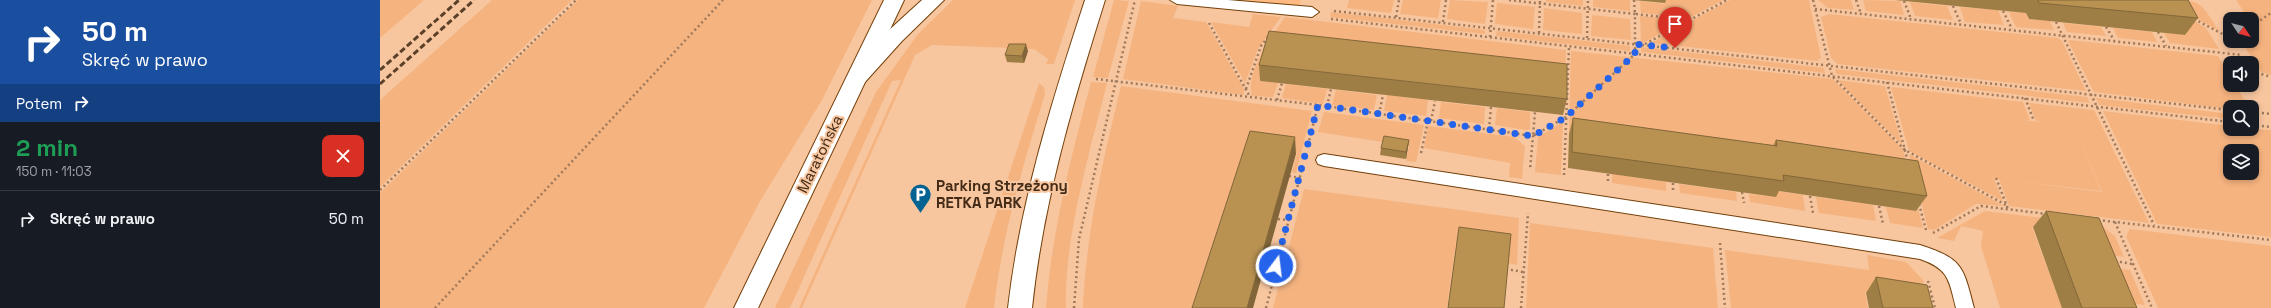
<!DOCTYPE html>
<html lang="pl">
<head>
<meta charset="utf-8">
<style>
  :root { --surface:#171b24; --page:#20242c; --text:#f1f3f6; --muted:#9ea1a6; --line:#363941 }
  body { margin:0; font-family:"Space Grotesk",sans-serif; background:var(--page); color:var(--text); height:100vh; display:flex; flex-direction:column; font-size:15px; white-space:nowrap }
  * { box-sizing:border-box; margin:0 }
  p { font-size:13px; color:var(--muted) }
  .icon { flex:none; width:22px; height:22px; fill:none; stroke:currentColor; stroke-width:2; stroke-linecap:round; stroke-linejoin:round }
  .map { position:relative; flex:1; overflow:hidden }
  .side { display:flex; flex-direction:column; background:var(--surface); width:380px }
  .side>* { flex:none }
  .banner { background:#1a4fa0; color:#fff; overflow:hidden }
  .needle { width:26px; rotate:125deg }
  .tools { position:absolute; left:1843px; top:12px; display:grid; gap:8px }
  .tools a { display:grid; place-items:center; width:36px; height:36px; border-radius:8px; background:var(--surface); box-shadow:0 2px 6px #0003; font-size:20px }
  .pin { position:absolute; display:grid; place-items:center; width:34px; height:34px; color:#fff; margin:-41px -17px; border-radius:50% 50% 50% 0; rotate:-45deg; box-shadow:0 0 4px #0007 }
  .pin .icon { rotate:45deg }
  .me { position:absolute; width:44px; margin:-22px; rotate:15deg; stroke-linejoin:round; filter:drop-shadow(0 0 3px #0008) }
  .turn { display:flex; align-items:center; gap:14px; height:84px; padding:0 16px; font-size:18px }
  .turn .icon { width:52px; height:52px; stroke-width:2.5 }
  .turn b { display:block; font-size:28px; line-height:34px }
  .then { display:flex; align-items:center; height:38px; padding:0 16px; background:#0003; gap:8px; font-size:15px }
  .round { display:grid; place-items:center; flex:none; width:42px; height:42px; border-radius:8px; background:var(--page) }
  .headline { display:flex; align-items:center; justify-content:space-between; height:68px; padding:0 16px }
  h1 { font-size:24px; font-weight:700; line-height:30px; color:#1e9e55 }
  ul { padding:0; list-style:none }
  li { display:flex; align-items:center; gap:12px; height:56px; padding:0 16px; border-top:1px solid var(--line) }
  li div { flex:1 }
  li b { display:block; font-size:15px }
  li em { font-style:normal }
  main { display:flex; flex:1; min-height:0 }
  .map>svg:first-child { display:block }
  .built { fill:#fdb982 }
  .green { fill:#f5b37f; fill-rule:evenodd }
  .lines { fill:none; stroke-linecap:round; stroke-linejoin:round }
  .service-casing { stroke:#743f08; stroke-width:2 }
  .tertiary-casing { stroke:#743f08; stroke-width:2 }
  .secondary-casing { stroke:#743f08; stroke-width:2 }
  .path { stroke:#9e795c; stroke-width:2.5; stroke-dasharray:2 3; stroke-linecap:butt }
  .service { fill:#fff; fill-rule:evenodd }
  .tertiary { fill:#fff; fill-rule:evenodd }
  .secondary { fill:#fff; fill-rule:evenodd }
  .rail { stroke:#5b4029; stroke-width:3; stroke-dasharray:6 3; stroke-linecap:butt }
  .wall { fill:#9f7e46 }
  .shaded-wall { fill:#826639 }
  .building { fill:#b99251; stroke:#826639 }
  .route { stroke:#2563eb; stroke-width:7; stroke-dasharray:0 12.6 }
  .labels { text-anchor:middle; stroke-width:4; stroke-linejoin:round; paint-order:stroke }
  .street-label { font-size:15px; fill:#432b17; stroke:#f7c69f }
  .poi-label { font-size:15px; font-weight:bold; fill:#432b17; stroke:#f7c69f; text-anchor:start }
</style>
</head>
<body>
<main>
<section class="side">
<div class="banner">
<div class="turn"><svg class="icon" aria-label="right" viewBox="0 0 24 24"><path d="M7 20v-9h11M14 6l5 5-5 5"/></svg><div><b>50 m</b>Skręć w prawo</div></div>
<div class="then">Potem<svg class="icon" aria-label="right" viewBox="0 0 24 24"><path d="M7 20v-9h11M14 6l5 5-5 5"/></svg></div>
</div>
<div class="headline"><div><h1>2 min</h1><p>150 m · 11:03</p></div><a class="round" style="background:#d93025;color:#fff"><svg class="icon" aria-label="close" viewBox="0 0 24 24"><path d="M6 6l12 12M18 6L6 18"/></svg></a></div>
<ul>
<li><svg class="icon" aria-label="right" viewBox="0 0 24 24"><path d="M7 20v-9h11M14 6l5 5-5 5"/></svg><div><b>Skręć w prawo</b></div><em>50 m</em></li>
</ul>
</section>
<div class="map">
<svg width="1891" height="308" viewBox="0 0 1891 308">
  <rect width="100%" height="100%" fill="#f7c69f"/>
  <path class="built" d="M860,0H921L919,7Z"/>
  <path class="green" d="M0,0H44L0,38Z
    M112,0H192L0,187V100Z
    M198,0H492L442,100L379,203L324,308H0V193Z
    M573,0H695L674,64H666L668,59L654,49L552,45L535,55L422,308H419L521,80L512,81L410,308H395L496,92L538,34Z
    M734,0L749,1L728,78L713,77Z
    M969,0H1014L1011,13L967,8Z
    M1023,0H1061L1058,18L1020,14Z
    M1070,0L1108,2L1105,24L1067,19Z
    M1166,0H1203V6L1166,2Z
    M1213,0H1250V11L1213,7Z
    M1285,0H1343L1309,18L1261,13L1260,1L1285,4Z
    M1350,0H1429L1441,58L1437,61L1271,43Z
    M1438,0H1471L1474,10L1448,8Z
    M1483,0L1520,1L1524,15L1486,11Z
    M1783,0C1822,0 1819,0 1839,31Z
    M1856,0H1891V75L1881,72L1861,41H1872V19H1864L1868,18Z
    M761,1L798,6L793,18L826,22L864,89V95L743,79Z
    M1530,2L1567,6L1573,20L1535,16Z
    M1117,3L1155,7L1153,29L1115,24Z
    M1580,7L1618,10L1624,25L1585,22Z
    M1164,8L1202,13V34L1163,30Z
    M1792,8L1826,28L1839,49L1790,43L1784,33L1806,35Z
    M951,12L1105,30V34L950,17Z
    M1629,12L1646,13L1648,19L1670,21L1674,30L1636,27Z
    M873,14L901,17L878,49L865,83L831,22L869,27Z
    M1449,14L1678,38L1682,41L1706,91L1457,64L1451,58L1441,17Z
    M1212,15L1250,19L1251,40L1211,36Z
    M1260,16L1305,20L1265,42H1261Z
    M905,17L1186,50L1185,80L889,47L879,81L898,83L893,97L872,96C864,74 893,35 905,17Z
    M1683,23L1721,27L1726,36L1687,32Z
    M1733,28L1772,32L1777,42L1738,38Z
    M1117,31L1250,46V51L1116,36Z
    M1690,40L1838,56L1850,76V85H1855L1869,107H1850V109L1714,92L1688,41Z
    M1261,47L1444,68L1445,73L1261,52Z
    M1191,51L1453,79L1523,149L1543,228L1510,223L1506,207L1537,211L1528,176L1388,162L1189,133Z
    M1455,69L1707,97L1710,103L1456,74Z
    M1457,80L1505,86L1522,145Z
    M711,82L727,83C710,151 684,238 686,308H666C672,230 691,157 711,82Z
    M659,83L664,87L665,94C643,165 622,235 614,308H585Z
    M906,84L947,89L943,104L902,98Z
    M741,86L932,111L916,173L912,172L917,153L870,147L819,308H703C706,232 723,160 741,86Z
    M1511,87L1643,102L1650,120H1644L1668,123L1656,121L1649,103L1714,110L1769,223L1629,206L1619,179L1607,178L1614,179L1623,201L1529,151ZM1694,126L1722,192L1623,180L1721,191Z
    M956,90L997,95L994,110L952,105Z
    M1007,95L1048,100L1046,116L1004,111Z
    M1716,98L1850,114V119L1719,105Z
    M1061,102L1105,107L1104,124L1059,118Z
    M1117,108L1150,112V129L1146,130L1115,125Z
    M1723,111L1850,126V129L1891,130V237L1777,224ZM1850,151H1872V173H1850Z
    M944,112L1044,125L1036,162L1026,161L1029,146L938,132Z
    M1183,122L1181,175L1155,172L1158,137Z
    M1048,126L1134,137L1145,146L1142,179L1129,177L1130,163L1044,148Z
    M1529,154L1624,206L1596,204L1554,230L1548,229Z
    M1232,174L1286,182V191L1232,183Z
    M1299,184L1356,192L1357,201L1300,193Z
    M924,189L1139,218L1137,265L1127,263L1128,249L1076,242L1067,308H893Z
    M1396,191L1423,195L1425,211L1370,202L1369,194L1396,197Z
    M1436,197L1493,205L1496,221L1439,213Z
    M1605,211L1720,225L1735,236L1744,257L1714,253L1706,233L1652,227L1682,308H1620L1601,246L1603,231L1581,226L1574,241L1557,238Z
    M1150,223L1333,248L1338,308H1146Z
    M1750,229L1891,246V308H1778L1746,236Z
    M1345,250L1489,270L1487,255L1526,262L1543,280L1549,308L1536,300L1485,292L1488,308H1351Z
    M1719,267L1750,270L1765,305L1733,301Z"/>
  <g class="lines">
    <defs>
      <path id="service" d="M790,0H848L932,7L939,12L932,17L797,4Z
        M944,154L1540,245C1583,259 1583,266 1594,308H1576C1569,280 1569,269 1540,259L944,166L938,164L936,160L938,156Z"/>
      <path id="tertiary" d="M542,0H564L522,41L485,82L478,84L471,82L468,77L471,72L508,31Z
        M705,0H725C693,102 663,202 652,308H628C640,202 672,101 705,0Z"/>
      <path id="secondary" d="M504,0H524L378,308H354Z"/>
    </defs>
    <use href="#service" class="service-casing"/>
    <use href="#tertiary" class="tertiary-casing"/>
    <use href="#secondary" class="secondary-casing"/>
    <path class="path" d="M1129,0L1255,14V54L1186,117L1153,136L1155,112
      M1254,0L1255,14L1309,20
      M1433,0L1452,76L1525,150L1626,205
      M1476,0L1481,14
      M1524,1L1531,19
      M1573,6L1581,24
      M1435,9L1862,55
      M954,11L1850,110
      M1623,11L1632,29
      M1016,17L1019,0
      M951,19L1850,122
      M1814,19L1850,38
      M1063,22L1066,0
      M1676,22L1774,225
      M829,23L870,97
      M1872,26L1891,13
      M1726,27L1734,40
      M1778,32L1786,46
      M1159,33L1160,0
      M1110,37L1113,0
      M1207,38L1208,0
      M1265,44L1347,0
      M1872,71L1891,77
      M716,79L938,105L1153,136L1150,170
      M1507,82L1528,162
      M866,89L881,46L888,37
      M1645,98L1654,121
      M897,100L902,83
      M947,106L951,89
      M1872,112L1891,114
      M999,114L1003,95
      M1051,121L1055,101
      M1872,125L1891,127
      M1109,129L1111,107
      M928,145L938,105
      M1041,153L1048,121
      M1228,174V182
      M1184,175L1189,47
      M909,176L920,178
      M1616,178L1628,209
      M1293,183V191
      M0,190L196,0
      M1362,192L1364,203
      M1430,196L1433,213
      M1539,204L1546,230
      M1499,206L1503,224
      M898,219L909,220
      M1718,220L1891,240
      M1735,222L1772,308
      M1553,233L1601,206L1667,214
      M1340,243L1345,308
      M1735,261L1752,264
      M885,264L896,266
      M1126,269L1143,272
      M1548,281L1555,308
      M55,308L343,0
      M694,308L699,239L755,0
      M886,308L922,169
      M1141,308L1148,213"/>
    <use href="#service" class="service"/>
    <use href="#tertiary" class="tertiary"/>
    <use href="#secondary" class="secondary"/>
    <path class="rail" d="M0,70L79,0
      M0,84L94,0"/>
  </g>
  <path class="wall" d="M1253,0H1286L1285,3Z
    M1515,0H1808L1818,18L1805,35L1649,19L1646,13Z
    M648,51L644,63L627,62L625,55Z
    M879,65L1187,99L1183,115L880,81Z
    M1193,118L1393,146L1396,140L1547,196L1536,211L1399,191L1396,197L1188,168L1189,134Z
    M1029,140L1028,147L1026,159L1000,155L1001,148Z
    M1666,211L1757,308H1682L1653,227Z
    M1079,227L1124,308H1068Z
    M1496,277L1553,308H1489L1486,293Z"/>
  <path class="shaded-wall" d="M646,44L648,51L644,63L642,56Z
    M915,137L916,154L873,308H867Z
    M1029,140L1028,147L1026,159V152Z"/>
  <path class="building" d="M1658,0H1808L1818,18L1659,3Z
    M889,31L1187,64V99L879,65Z
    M629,44H646L642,56L625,55Z
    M1193,118L1397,146L1396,140L1538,161L1547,196L1403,175L1404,181L1192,152Z
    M870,131L915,137L867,308H812Z
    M1004,136L1029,140L1026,152L1001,148Z
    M1666,211L1719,218L1757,308H1702Z
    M1079,227L1131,234L1124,308H1068Z
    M1496,277L1547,285L1553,308H1503Z"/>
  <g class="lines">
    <path class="route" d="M896,266L938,105L1153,136L1186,117L1255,54V44L1295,48"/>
  </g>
  <defs>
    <symbol id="parking-pin" viewBox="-11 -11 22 30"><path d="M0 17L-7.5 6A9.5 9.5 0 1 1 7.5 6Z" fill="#006392" stroke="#f7c69f"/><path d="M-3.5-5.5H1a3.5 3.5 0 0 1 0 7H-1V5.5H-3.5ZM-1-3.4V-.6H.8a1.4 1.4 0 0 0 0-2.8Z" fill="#fff"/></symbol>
  </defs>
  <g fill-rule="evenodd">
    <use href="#parking-pin" x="528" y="182" width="25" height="34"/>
  </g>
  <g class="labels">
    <g class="street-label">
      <text transform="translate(440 154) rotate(-64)" y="5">Maratońska</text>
    </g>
    <g class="poi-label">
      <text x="556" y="191">Parking Strzeżony<tspan x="556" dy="17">RETKA PARK</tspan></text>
    </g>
  </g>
</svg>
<div class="tools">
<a><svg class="needle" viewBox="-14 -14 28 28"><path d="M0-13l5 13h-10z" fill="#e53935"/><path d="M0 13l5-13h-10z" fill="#9ea1a6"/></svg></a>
<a><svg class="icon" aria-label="sound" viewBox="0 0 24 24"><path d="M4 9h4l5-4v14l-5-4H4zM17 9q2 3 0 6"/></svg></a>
<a><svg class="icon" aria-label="search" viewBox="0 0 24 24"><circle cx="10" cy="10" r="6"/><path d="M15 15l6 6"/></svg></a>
<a><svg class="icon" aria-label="layers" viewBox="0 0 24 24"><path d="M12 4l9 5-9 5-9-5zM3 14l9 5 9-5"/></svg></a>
</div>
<div class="pin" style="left:1295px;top:48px;background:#d93025"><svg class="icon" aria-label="arrive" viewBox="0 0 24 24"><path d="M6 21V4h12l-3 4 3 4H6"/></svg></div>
<svg class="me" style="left:896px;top:266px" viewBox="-20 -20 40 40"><circle r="17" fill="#2563eb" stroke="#fff" stroke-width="3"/><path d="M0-11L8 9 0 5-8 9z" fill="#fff"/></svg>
</div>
</main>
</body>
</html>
